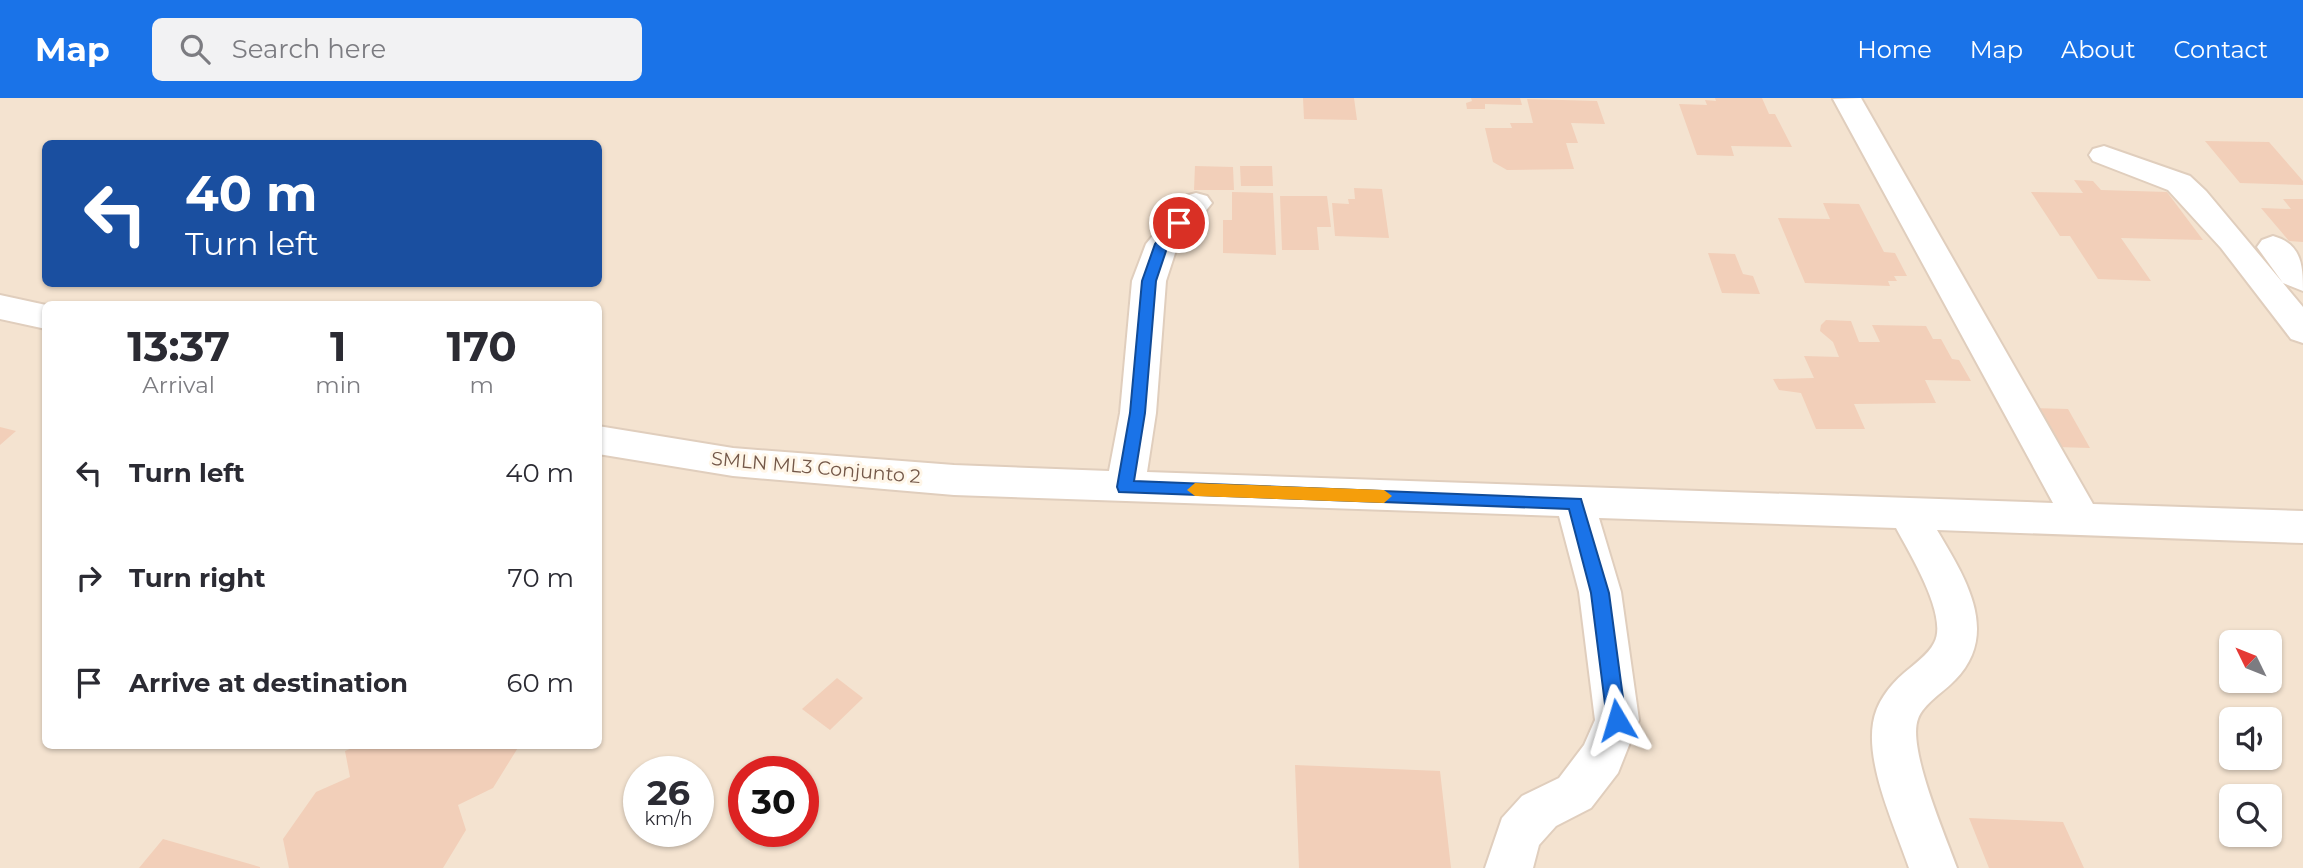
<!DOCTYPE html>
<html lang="en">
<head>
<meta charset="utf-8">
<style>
  :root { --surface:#fff; --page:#f2f2f3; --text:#2b2b33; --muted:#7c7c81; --accent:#1a73e8 }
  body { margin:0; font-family:Montserrat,sans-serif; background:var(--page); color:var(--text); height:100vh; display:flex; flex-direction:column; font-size:26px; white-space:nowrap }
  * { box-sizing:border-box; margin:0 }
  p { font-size:23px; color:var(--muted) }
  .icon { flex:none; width:38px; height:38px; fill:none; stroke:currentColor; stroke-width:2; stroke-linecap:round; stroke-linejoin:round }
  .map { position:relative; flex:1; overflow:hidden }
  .panel { position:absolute; left:42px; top:203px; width:560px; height:448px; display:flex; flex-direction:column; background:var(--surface); border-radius:10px; box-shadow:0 2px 5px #0004 }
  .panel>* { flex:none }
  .guide { position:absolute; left:42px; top:42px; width:560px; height:147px; border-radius:10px; box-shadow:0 2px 5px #0004; background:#1a4fa0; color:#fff; overflow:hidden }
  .needle { width:46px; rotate:313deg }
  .buttons { position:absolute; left:2219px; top:532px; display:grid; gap:14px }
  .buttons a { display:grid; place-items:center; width:63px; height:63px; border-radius:10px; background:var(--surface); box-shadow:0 2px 5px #0004; font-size:35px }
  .speed { position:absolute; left:623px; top:658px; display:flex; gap:14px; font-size:35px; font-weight:700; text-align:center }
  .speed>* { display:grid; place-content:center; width:91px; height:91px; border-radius:50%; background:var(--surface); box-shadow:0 2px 5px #0004; line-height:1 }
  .speed small { font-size:18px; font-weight:400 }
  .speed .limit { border:10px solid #d22; background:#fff; color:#111 }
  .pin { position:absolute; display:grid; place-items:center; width:60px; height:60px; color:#fff; margin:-30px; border:4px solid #fff; border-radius:50%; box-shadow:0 2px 7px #0007 }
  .me { position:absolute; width:77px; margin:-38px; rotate:353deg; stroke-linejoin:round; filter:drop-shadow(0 0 5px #0008) }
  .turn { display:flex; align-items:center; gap:24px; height:147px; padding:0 28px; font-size:32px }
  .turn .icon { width:91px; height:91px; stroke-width:2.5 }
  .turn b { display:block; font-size:49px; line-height:60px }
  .eta { display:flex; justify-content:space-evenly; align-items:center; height:119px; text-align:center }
  .eta b { font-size:42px; font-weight:700; line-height:49px }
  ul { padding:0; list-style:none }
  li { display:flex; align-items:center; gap:21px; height:105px; padding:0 28px }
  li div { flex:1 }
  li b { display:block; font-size:26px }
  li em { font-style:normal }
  header { display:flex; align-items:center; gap:42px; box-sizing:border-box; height:98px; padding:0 35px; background:var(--accent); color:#fff }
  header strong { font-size:33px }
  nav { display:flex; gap:38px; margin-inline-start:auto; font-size:24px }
  .search { width:490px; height:63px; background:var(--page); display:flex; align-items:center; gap:18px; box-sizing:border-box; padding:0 24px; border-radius:10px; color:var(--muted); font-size:26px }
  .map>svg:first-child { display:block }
  .residential { fill:#f4e3d0; fill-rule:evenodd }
  .building { fill:#f2cfb9 }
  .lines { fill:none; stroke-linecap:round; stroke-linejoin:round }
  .minor-casing { stroke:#e0cebd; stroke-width:4 }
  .minor { fill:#fff; fill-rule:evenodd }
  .route { fill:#1a73e8; stroke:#114b97; stroke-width:2 }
  .slow { fill:#f59e0b }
  .labels { text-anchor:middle; stroke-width:6; stroke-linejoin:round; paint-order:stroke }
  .street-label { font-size:19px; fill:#735748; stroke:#fff6e8 }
</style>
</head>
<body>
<header>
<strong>Map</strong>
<div class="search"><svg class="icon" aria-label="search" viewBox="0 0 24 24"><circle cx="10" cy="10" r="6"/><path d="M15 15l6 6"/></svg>Search here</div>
<nav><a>Home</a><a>Map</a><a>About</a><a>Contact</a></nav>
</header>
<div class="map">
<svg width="2303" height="770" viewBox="0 0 2303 770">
  <rect width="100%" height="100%" fill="#fcf2e1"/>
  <path class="residential" d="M0,0H2303V770H0ZM46,46H598V186H46ZM46,206H598V648H46ZM2231,544H2270V583H2231ZM2231,621H2270V660H2231ZM639,674H698V733H639ZM744,674H803V733H744ZM2231,698H2270V737H2231Z"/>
  <path class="building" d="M1303,0H1354L1357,22L1304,21Z
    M1471,0H1520L1522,7L1485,6V11H1467L1466,5L1472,3Z
    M1715,0H1762L1769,16H1775L1792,49L1731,48L1734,58L1697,57L1679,6L1707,7L1705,2L1716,3Z
    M1527,1L1597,3L1605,26L1571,25L1578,45H1566L1574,71L1507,72L1493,64L1485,30H1512L1510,25H1533Z
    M2205,43L2269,44L2303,83V87L2240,85Z
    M1195,68L1233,69L1234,92H1194Z
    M1240,68H1272L1273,88H1241Z
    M2074,82L2093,83L2101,92L2167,94L2203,142L2121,140L2151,183L2098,181L2070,138H2060L2031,94L2083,95Z
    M1354,90L1382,91L1389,140L1335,138L1332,105L1349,106L1348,101H1355Z
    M1232,94L1273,95L1276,157L1223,155V122H1232Z
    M1280,98H1327L1331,129H1317L1319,152H1282Z
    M2283,101H2303V144L2289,143L2261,110L2291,111Z
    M1823,105L1859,106L1884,154L1895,155L1907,178H1894L1897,183H1888L1890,188L1805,185L1778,120L1830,121Z
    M1708,155L1735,156L1743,176L1753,178L1760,196L1722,195Z
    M1826,222L1851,223L1859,244H1880L1872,227L1926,228L1933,241H1941L1952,261L1959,262L1971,283L1925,282L1936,305L1854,306L1865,331H1816L1801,295L1779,292L1773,281L1814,280L1804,258L1839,259L1833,244L1820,233L1821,227Z
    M2033,310L2068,311L2090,350L2057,349Z
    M0,329L16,333L0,347Z
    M837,580L863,600L830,632L802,611Z
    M357,648H519L493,690L458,707L466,732L443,770H289L283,741L316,694L350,679L345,653Z
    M1295,667L1440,673L1451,770H1299Z
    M1969,720L2063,724L2084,770H1989Z
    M163,741L260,769V770H139Z"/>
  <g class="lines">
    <defs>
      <path id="minor" d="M1861,0L2093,406L2303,413V445L1937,432C1965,479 2001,535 1955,582C1945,593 1923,606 1918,621C1907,650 1946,739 1957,770H1909C1895,729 1866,668 1873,625C1876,605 1889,588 1904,575C1913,567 1928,557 1934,545C1949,519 1909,454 1896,430L1599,420L1621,494L1639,622L1618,675L1591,710L1556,728L1539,747L1533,770H1485L1502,720L1522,698L1559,680L1584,647L1595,622L1579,494L1559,418L954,397L733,378L598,356V328L733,350L954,367L1109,373L1120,315L1132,183L1146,146L1185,98L1196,95L1207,98L1212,105L1177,149L1166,183L1156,315L1147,374L2053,405L1833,1Z
        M2104,48L2190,78L2206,93L2303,209V245L2291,241L2221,150L2168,92L2093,63L2089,57L2093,51Z
        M2273,138C2302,146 2303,168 2303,193L2283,185L2257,149L2262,142Z
        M0,197L46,207V231L0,221Z"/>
    </defs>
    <use href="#minor" class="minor-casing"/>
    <use href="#minor" class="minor"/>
  </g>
  <path class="route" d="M1179,121L1185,125L1168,147L1156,183L1145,315L1134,383L1581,401L1609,495L1626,622L1623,628L1617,630L1610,628L1607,622L1591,495L1569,411L1119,394L1117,389L1130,315L1142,183L1155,146L1174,122Z"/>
  <path class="slow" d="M1195,385L1384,392L1392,398L1384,405L1195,398L1187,392Z"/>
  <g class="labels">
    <g class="street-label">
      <text transform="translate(816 369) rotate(5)" y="7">SMLN ML3 Conjunto 2</text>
    </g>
  </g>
</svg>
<div class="buttons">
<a><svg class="needle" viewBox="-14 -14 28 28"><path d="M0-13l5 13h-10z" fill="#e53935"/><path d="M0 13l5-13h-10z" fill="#7c7c81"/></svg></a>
<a><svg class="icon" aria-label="sound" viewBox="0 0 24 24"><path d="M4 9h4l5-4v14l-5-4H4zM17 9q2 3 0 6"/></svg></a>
<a><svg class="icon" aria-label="search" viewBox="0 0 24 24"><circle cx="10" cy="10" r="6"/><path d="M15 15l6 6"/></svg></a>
</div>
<div class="speed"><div>26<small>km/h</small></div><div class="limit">30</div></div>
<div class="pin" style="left:1179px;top:125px;background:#d93025"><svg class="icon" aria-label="arrive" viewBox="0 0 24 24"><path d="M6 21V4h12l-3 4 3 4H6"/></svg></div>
<svg class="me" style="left:1617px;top:622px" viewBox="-20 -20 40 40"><path d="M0-17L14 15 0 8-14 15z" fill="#1a73e8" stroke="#fff" stroke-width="4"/></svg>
<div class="guide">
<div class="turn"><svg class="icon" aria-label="left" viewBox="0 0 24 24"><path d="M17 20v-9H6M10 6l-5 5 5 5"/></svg><div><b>40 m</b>Turn left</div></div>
</div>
<section class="panel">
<div class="eta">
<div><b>13:37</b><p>Arrival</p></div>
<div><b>1</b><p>min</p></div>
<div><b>170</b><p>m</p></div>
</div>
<ul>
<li><svg class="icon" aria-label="left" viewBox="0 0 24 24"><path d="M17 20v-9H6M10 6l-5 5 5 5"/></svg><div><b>Turn left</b></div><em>40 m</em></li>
<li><svg class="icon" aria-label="right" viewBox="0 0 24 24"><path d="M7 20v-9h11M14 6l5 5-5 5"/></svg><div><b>Turn right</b></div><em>70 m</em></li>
<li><svg class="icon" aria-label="arrive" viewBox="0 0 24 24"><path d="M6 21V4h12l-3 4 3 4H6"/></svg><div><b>Arrive at destination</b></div><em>60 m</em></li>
</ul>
</section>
</div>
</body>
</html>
